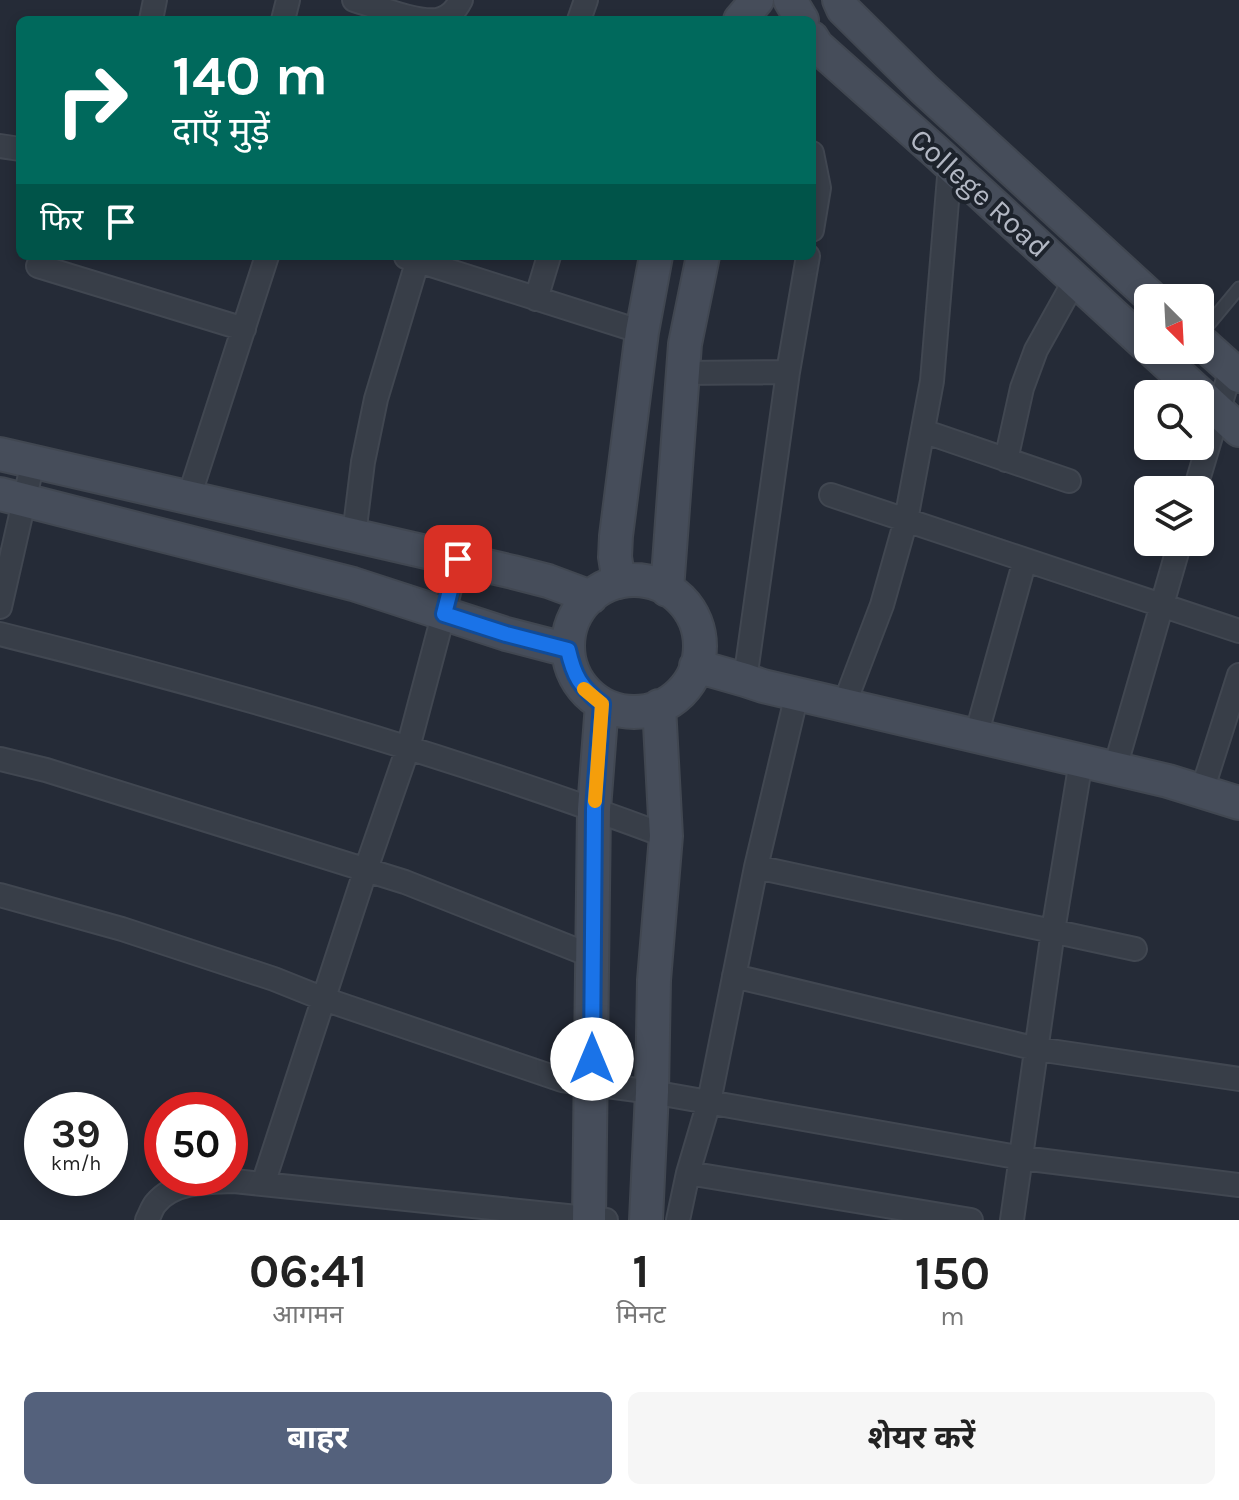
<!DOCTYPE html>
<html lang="hi">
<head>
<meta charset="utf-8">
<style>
  :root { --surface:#fff; --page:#f6f6f6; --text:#222; --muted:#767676; --accent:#54617c }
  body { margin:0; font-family:Karla,"Noto Sans Devanagari",sans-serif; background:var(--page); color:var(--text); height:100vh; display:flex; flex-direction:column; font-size:30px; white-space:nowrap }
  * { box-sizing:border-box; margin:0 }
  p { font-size:26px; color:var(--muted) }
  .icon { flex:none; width:44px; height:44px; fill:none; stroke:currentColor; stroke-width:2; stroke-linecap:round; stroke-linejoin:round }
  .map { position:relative; height:1220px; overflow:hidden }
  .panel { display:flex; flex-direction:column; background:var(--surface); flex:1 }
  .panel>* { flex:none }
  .guide { position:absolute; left:16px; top:16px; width:800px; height:244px; border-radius:12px; box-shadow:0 4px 12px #0003; background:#00695c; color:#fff; overflow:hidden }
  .needle { width:52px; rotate:156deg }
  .tools { position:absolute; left:1134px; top:284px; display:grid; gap:16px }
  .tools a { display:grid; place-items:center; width:80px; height:80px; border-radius:12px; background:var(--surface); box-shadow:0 4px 12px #0003; font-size:40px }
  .speed { position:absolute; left:24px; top:1092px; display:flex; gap:16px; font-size:40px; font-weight:700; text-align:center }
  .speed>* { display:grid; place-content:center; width:104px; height:104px; border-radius:50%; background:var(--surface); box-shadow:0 4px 12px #0003; line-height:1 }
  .speed small { font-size:20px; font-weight:400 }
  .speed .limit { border:12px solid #d22; background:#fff; color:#111 }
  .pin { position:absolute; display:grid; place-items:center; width:68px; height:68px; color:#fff; margin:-34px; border-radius:16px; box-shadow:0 4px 12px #0006 }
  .me { position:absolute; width:88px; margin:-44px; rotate:0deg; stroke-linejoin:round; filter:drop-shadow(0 0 6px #0008) }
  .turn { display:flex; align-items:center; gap:28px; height:168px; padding:0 24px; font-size:36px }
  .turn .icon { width:104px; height:104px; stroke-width:2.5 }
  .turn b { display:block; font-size:56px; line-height:68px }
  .then { display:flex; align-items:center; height:76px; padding:0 24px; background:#0003; gap:16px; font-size:30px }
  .eta { display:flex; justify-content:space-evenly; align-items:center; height:136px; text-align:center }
  .eta b { font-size:48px; font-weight:700; line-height:56px }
  .button { display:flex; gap:16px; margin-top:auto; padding:16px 24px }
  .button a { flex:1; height:92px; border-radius:12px; background:var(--accent); color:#fff; font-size:32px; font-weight:700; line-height:92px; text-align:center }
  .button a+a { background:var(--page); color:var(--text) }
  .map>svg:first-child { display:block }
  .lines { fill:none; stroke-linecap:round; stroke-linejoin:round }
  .lane-casing { stroke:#414751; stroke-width:15 }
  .street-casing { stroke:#414751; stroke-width:26 }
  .secondary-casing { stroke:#414751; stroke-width:36 }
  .lane { stroke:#383e48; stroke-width:11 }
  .street { stroke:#383e48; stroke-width:22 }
  .secondary { stroke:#464d5a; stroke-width:32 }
  .route-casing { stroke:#114b97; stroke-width:20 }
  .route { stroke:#1a73e8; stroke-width:14 }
  .slow { stroke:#f59e0b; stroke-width:14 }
  .labels { text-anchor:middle; stroke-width:8; stroke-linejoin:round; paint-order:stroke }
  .street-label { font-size:30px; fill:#b3b8c4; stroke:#1d232c }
</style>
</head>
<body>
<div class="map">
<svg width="1239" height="1220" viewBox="0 0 1239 1220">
  <rect width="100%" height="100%" fill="#252b37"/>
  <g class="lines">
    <defs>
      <path id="lane" d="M1200,335L1239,288"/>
      <path id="street" d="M354,0C375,6 416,23 437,20C449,18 456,10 461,0
        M151,20L155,0
        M283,20L288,0
        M579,20L586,0
        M0,146L20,149
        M812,153L819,188L812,230
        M406,257L642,332
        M38,266L244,329
        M536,299L549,256
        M682,373L788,372
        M923,431L1069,481
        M1006,460L1022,388L1036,350L1075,280
        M1195,490L1231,369
        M831,495L1239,631
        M189,497L267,256
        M354,535L363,462L376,399L419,256
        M0,607L33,462
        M0,634C225,690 449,755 666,836
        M745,680L788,372L808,256
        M844,705L882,605L906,520L932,381L950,165
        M976,736L1025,560
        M0,759L46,770L405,882L592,956
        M1115,768L1180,542
        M1202,791L1239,675
        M756,867L1135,949
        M0,895L122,929L274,979L324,999L562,1080L652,1092L1022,1158L1239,1185
        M734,976L1037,1049L1239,1079
        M688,1173L971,1220
        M263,1184L366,869L408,748L458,559
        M147,1220C150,1215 152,1207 156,1203C174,1181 208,1182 234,1181L606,1220
        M678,1220L688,1173L709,1102L756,867L797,694
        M1012,1220L1053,931L1081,761"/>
      <path id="secondary" d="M790,0L802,20
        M839,0L843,9L924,89L1152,298
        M740,20L757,0
        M812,38L817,46L936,152L1148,347
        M1200,341L1239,376
        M1152,350L1200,394
        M1200,394L1239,430
        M0,454L513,572L548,581L591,597
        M0,494L353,584L506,634L568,650
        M568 646a66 66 0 1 1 132 0a66 66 0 1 1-132 0Z
        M619,582L615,557L616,536L642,332L656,256
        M667,590L685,344L703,256
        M696,666L745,680L763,686L1168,781L1239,803
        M589,1220L594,809L602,704
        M646,1220L652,1092L654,980L666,836L659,706"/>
    </defs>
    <use href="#lane" class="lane-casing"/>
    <use href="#street" class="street-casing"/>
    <use href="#secondary" class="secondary-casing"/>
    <use href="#lane" class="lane"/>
    <use href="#street" class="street"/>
    <use href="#secondary" class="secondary"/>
  </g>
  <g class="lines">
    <defs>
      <path id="route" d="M458,559L444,614L506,634L568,650C574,676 580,687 602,704L594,809L592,1059"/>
    </defs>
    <use href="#route" class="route-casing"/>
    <use href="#route" class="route"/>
    <path class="slow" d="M584,689L602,704L595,801"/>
  </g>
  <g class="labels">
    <g class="street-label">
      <text transform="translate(980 193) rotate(42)" y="10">College Road</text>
    </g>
  </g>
</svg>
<div class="tools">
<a><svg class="needle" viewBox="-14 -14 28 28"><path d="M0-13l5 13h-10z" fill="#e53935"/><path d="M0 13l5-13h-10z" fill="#767676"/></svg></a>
<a><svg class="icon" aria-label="search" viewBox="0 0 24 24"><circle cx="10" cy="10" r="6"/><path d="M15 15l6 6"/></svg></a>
<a><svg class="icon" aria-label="layers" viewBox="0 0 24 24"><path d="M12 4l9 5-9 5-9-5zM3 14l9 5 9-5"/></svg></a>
</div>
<div class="speed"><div>39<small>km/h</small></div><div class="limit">50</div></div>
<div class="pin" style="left:458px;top:559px;background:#d93025"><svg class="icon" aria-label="arrive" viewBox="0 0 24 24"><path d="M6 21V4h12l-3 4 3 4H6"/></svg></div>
<svg class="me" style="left:592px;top:1059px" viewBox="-20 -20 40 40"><circle r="19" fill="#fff"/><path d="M0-13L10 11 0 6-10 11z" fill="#1a73e8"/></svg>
<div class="guide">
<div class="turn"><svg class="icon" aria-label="right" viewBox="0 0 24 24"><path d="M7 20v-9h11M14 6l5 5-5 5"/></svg><div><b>140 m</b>दाएँ मुड़ें</div></div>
<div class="then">फिर<svg class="icon" aria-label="arrive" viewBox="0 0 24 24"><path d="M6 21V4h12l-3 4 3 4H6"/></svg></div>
</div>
</div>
<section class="panel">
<div class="eta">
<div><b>06:41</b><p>आगमन</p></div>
<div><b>1</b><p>मिनट</p></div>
<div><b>150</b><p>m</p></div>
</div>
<div class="button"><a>बाहर</a><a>शेयर करें</a></div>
</section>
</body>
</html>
